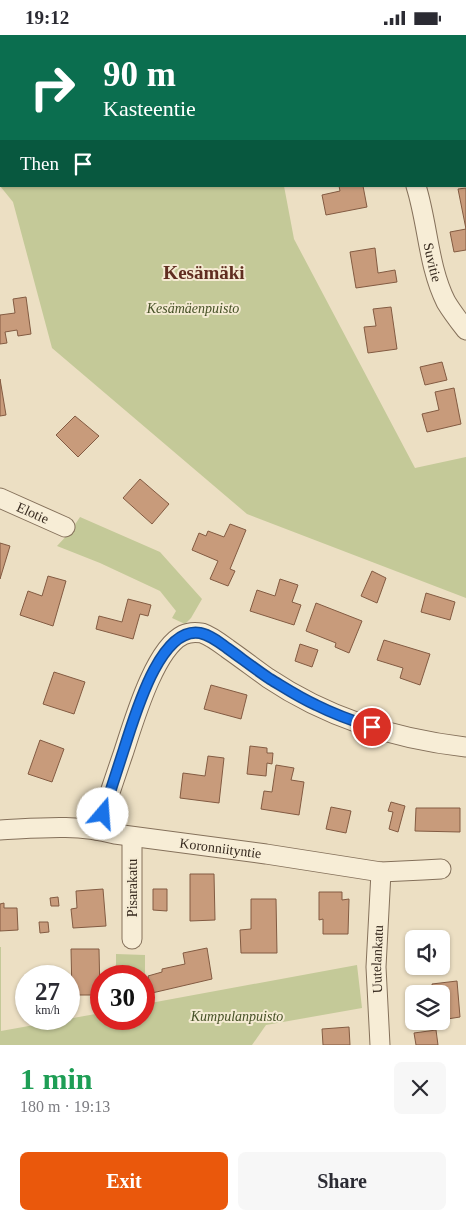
<!DOCTYPE html>
<html lang="en">
<head>
<meta charset="utf-8">
<style>
  :root { --surface:#fff; --page:#f7f7f7; --text:#2b2b33; --muted:#7c7c81; --accent:#ea580c }
  body { margin:0; font-family:Georgia,serif; background:var(--page); color:var(--text); height:100vh; display:flex; flex-direction:column; font-size:19px; white-space:nowrap }
  * { box-sizing:border-box; margin:0 }
  p { font-size:16px; color:var(--muted) }
  .icon { flex:none; width:28px; height:28px; fill:none; stroke:currentColor; stroke-width:2; stroke-linecap:round; stroke-linejoin:round }
  .map { position:relative; height:1010px; overflow:hidden }
  .panel { display:flex; flex-direction:column; background:var(--surface); flex:1 }
  .panel>* { flex:none }
  .top-card { position:absolute; left:0px; top:0px; width:466px; height:152px; box-shadow:0 1px 4px #0004; background:#0b6e4f; color:#fff; overflow:hidden }
  .fabs { position:absolute; left:405px; top:895px; display:grid; gap:10px }
  .fabs a { display:grid; place-items:center; width:45px; height:45px; border-radius:8px; background:var(--surface); box-shadow:0 1px 4px #0004; font-size:25px }
  .speed { position:absolute; left:15px; top:930px; display:flex; gap:10px; font-size:25px; font-weight:700; text-align:center }
  .speed>* { display:grid; place-content:center; width:65px; height:65px; border-radius:50%; background:var(--surface); box-shadow:0 1px 4px #0004; line-height:1 }
  .speed small { font-size:12px; font-weight:400 }
  .speed .limit { border:8px solid #d22; background:#fff; color:#111 }
  .pin { position:absolute; display:grid; place-items:center; width:42px; height:42px; color:#fff; margin:-21px; border:2px solid #fff; border-radius:50%; box-shadow:0 1px 5px #0007 }
  .me { position:absolute; width:55px; margin:-28px; rotate:18deg; stroke-linejoin:round; filter:drop-shadow(0 0 4px #0008) }
  .turn { display:flex; align-items:center; gap:18px; height:105px; padding:0 20px; font-size:22px }
  .turn .icon { width:65px; height:65px; stroke-width:2.5 }
  .turn b { display:block; font-size:35px; line-height:42px }
  .then { display:flex; align-items:center; height:48px; padding:0 20px; background:#0003; gap:10px; font-size:19px }
  .round { display:grid; place-items:center; flex:none; width:52px; height:52px; border-radius:8px; background:var(--page) }
  .overview { display:flex; align-items:center; justify-content:space-between; height:85px; padding:0 20px }
  h1 { font-size:30px; font-weight:700; line-height:38px; color:#1e9e55 }
  .action { display:flex; gap:10px; margin-top:auto; padding:10px 20px }
  .action a { flex:1; height:58px; border-radius:8px; background:var(--accent); color:#fff; font-size:20px; font-weight:700; line-height:58px; text-align:center }
  .action a+a { background:var(--page); color:var(--text) }
  .status { display:flex; justify-content:space-between; align-items:center; height:35px; padding:0 25px; background:var(--surface); direction:ltr }
  .status svg { height:14px; fill:currentColor }
  .map>svg:first-child { display:block }
  .green { fill:#c4c998 }
  .building { fill:#c89b7b; stroke:#835b42 }
  .lines { fill:none; stroke-linecap:round; stroke-linejoin:round }
  .street-casing { stroke:#85715b; stroke-width:21 }
  .street { stroke:#f7edd6; stroke-width:19 }
  .route-casing { stroke:#114b97; stroke-width:12 }
  .route { stroke:#1a73e8; stroke-width:9 }
  .labels { text-anchor:middle; stroke-width:4; stroke-linejoin:round; paint-order:stroke }
  .street-label { font-size:14px; fill:#36291e; stroke:#f4ead2 }
  .park-label { font-size:14px; font-style:italic; fill:#465126; stroke:#f4ead2 }
  .district-label { font-size:19px; font-weight:bold; fill:#602d20; stroke:#f4ead2 }
</style>
</head>
<body>
<div class="status"><b>19:12</b><svg viewBox="0 0 49 12"><path d="M0 12V9h3v3zM5 12V6h3v6zM10 12V3h3v9zM15 12V0h3v12zM26 1h20v11H26zM47 4h2v5h-2z"/></svg></div>
<div class="map">
<svg width="466" height="1010" viewBox="0 0 466 1010">
  <rect width="100%" height="100%" fill="#ecdfc3"/>
  <path class="green" d="M0,1L1,2V151H284L294,204L415,433L466,422V563L247,479L52,313L13,167L0,151Z
    M80,482L160,517L202,564L191,583L185,589L172,583L176,576L160,556L100,528L57,511L70,497Z
    M0,912H1V996L101,978V984H144V941H116V919L145,920V969L357,930L362,973L266,990L252,1010H0Z"/>
  <path class="building" d="M339,151H363L367,172L326,180L322,160L340,156Z
    M466,153V215L454,217L450,197L466,194L458,154Z
    M375,213L378,238L395,235L397,247L356,253L350,217Z
    M26,262L31,299L18,301L17,295L5,297L7,308L0,309V280L15,278L13,264Z
    M391,272L397,314L368,318L364,292L376,291L373,274Z
    M442,327L447,345L425,350L420,332Z
    M0,344L6,380L0,381Z
    M454,353L461,389L427,397L422,379L439,375L435,357Z
    M75,381L99,401L78,422L56,400Z
    M140,444L169,469L152,489L123,463Z
    M230,489L246,495L230,534L235,536L228,551L210,544L218,526L192,515L199,498L206,501L208,496L224,502Z
    M0,508L10,511L0,544Z
    M372,536L386,543L377,568L361,561Z
    M48,541L66,546L53,591L20,580L28,556L42,561Z
    M280,544L298,550L292,567L301,570L294,590L250,576L257,555L275,561Z
    M426,558L455,567L450,585L421,577Z
    M128,564L151,570L148,581L140,579L133,604L96,594L99,581L122,587Z
    M316,568L362,586L349,618L335,612L336,608L306,596Z
    M384,605L430,619L420,650L400,643L403,633L377,625Z
    M300,609L318,615L312,632L295,626Z
    M54,637L85,647L74,679L43,669Z
    M211,650L247,660L241,684L204,674Z
    M40,705L64,714L52,747L28,739Z
    M250,711L267,713V718H273L272,729L267,728L266,741L247,739Z
    M208,721L224,723L219,768L180,763L183,738L205,741Z
    M276,730L294,733L291,745L304,747L299,780L261,774L264,756L272,757Z
    M391,767L405,771L398,797L389,794L393,777L388,776Z
    M331,772L351,776L346,798L326,794Z
    M416,773H460V797L415,796Z
    M190,839H214L215,885L190,886Z
    M103,854L106,891L73,893L71,874L77,873L76,856Z
    M153,854H167V876L153,875Z
    M319,857H342V865L349,864L348,899H323V884L319,885Z
    M58,862L59,871H51L50,863Z
    M251,864H276L277,918H241L240,895L251,894Z
    M4,868V873H17L18,895L0,896V869Z
    M39,887H48L49,897L40,898Z
    M207,913L212,944L152,958L148,941L162,937V934L185,929L183,918Z
    M71,914H99L100,960H72Z
    M457,946L460,982L441,985V959H433L432,949Z
    M349,992L350,1010H323L322,994Z
    M436,995L438,1010H416L414,998Z"/>
  <g class="lines">
    <defs>
      <g id="street">
        <path d="M312,0L316,1"/>
        <path d="M465,14L466,13"/>
        <path id="s1" d="M416,151C428,189 428,231 446,267C452,277 459,286 466,295"/>
        <path id="s2" d="M0,463L65,492"/>
        <path id="s3" d="M0,795C41,793 75,789 115,799L266,819L381,837L423,835L441,834"/>
        <path d="M97,795C106,770 114,745 123,719C133,689 154,614 183,600C189,597 196,597 202,598C211,601 220,608 228,614C241,623 254,633 268,643C326,682 396,704 466,712"/>
        <path d="M132,802V904"/>
        <path id="s4" d="M380,1010L376,932L381,837"/>
      </g>
    </defs>
    <use href="#street" class="street-casing"/>
    <use href="#street" class="street"/>
  </g>
  <g class="lines">
    <defs>
      <path id="route" d="M103,779C110,757 117,735 124,714C134,684 159,591 200,598C210,600 219,607 227,613C241,623 255,634 270,644C285,653 300,663 316,670C334,679 353,686 372,692"/>
    </defs>
    <use href="#route" class="route-casing"/>
    <use href="#route" class="route"/>
  </g>
  <g class="labels">
    <g class="street-label">
      <text dy="5" stroke="none"><textPath href="#s1" startOffset="78">Suvitie</textPath></text>
      <text dy="5" stroke="none"><textPath href="#s2" startOffset="36">Elotie</textPath></text>
      <text dy="5" stroke="none"><textPath href="#s3" startOffset="222">Koronniityntie</textPath></text>
      <text transform="translate(132 853) rotate(-90)" y="5">Pisarakatu</text>
      <text dy="5" stroke="none"><textPath href="#s4" startOffset="86">Uutelankatu</textPath></text>
    </g>
    <g class="park-label">
      <text x="193" y="278">Kesämäenpuisto</text>
      <text x="237" y="986">Kumpulanpuisto</text>
    </g>
    <g class="district-label">
      <text x="204" y="244">Kesämäki</text>
    </g>
  </g>
</svg>
<div class="fabs">
<a><svg class="icon" aria-label="sound" viewBox="0 0 24 24"><path d="M4 9h4l5-4v14l-5-4H4zM17 9q2 3 0 6"/></svg></a>
<a><svg class="icon" aria-label="layers" viewBox="0 0 24 24"><path d="M12 4l9 5-9 5-9-5zM3 14l9 5 9-5"/></svg></a>
</div>
<div class="speed"><div>27<small>km/h</small></div><div class="limit">30</div></div>
<div class="pin" style="left:372px;top:692px;background:#d93025"><svg class="icon" aria-label="arrive" viewBox="0 0 24 24"><path d="M6 21V4h12l-3 4 3 4H6"/></svg></div>
<svg class="me" style="left:103px;top:779px" viewBox="-20 -20 40 40"><circle r="19" fill="#fff"/><path d="M0-13L10 11 0 6-10 11z" fill="#1a73e8"/></svg>
<div class="top-card">
<div class="turn"><svg class="icon" aria-label="right" viewBox="0 0 24 24"><path d="M7 20v-9h11M14 6l5 5-5 5"/></svg><div><b>90 m</b>Kasteentie</div></div>
<div class="then">Then<svg class="icon" aria-label="arrive" viewBox="0 0 24 24"><path d="M6 21V4h12l-3 4 3 4H6"/></svg></div>
</div>
</div>
<section class="panel">
<div class="overview"><div><h1>1 min</h1><p>180 m · 19:13</p></div><a class="round"><svg class="icon" aria-label="close" viewBox="0 0 24 24"><path d="M6 6l12 12M18 6L6 18"/></svg></a></div>
<div class="action"><a>Exit</a><a>Share</a></div>
</section>
</body>
</html>
